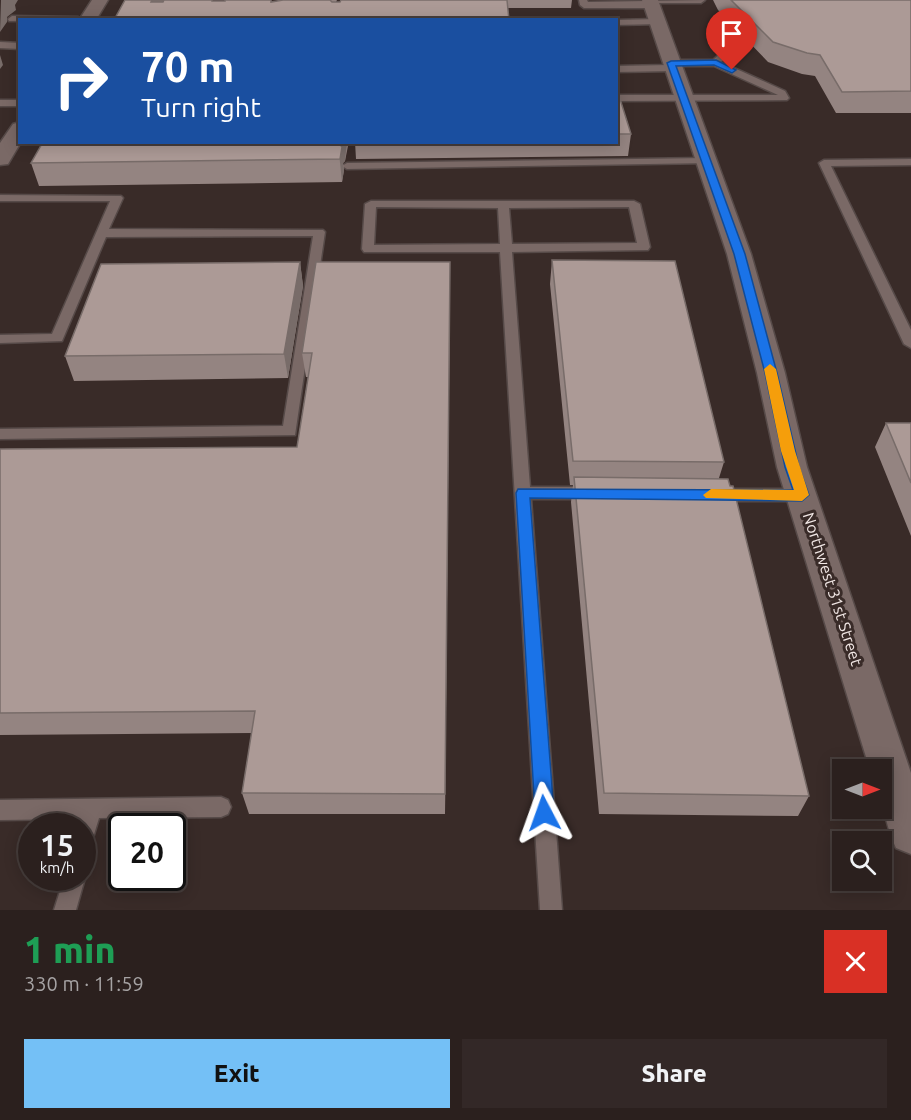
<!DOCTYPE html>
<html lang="en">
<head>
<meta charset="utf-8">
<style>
  :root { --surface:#2b201e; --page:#332827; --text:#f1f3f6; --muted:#a6a3a4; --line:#473e3c; --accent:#74c0f6 }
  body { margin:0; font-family:Ubuntu,sans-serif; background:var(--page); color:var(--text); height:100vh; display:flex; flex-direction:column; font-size:22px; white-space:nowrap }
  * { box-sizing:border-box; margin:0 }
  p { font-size:20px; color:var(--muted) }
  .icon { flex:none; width:33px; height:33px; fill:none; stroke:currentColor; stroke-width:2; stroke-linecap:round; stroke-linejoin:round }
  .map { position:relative; height:910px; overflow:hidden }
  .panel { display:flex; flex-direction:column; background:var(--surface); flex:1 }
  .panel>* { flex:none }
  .guide { position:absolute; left:18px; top:18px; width:600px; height:126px; border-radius:0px; box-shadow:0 3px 15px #0003,0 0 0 2px var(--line); background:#1a4fa0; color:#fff; overflow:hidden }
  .needle { width:39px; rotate:90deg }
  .tools { position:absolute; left:832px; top:759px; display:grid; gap:12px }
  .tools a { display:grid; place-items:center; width:60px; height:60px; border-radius:0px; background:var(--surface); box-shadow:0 3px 15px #0003,0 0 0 2px var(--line); font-size:30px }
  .speed { position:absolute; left:18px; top:813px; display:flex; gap:12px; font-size:30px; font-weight:700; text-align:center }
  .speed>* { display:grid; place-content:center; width:78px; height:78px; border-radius:50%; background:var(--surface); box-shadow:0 3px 15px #0003,0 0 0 2px var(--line); line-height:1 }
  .speed small { font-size:15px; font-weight:400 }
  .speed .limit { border:3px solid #111; border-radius:9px; background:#fff; color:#111 }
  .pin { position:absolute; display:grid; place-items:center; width:51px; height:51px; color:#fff; margin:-62px -26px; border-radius:50% 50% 50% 0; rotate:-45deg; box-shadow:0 0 6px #0007 }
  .pin .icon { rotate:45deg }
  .me { position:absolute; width:66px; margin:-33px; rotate:356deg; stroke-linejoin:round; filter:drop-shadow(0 0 4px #0008) }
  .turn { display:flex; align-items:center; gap:21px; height:126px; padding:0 24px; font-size:27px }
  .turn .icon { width:78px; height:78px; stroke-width:2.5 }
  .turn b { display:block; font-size:42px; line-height:51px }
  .round { display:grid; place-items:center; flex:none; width:63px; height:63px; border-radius:0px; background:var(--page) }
  .overview { display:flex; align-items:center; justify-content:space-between; height:102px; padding:0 24px }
  h1 { font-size:36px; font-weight:800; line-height:45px; color:#1e9e55 }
  .button { display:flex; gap:12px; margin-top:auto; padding:12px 24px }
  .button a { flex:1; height:69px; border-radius:0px; background:var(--accent); color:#111; font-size:24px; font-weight:800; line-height:69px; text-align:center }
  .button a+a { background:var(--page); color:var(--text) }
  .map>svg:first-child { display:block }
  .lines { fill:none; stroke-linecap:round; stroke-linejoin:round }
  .service-casing { stroke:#564a48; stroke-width:3 }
  .minor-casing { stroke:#564a48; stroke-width:3 }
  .service { fill:#7a6966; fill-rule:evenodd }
  .minor { fill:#7a6966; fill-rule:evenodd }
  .wall { fill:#948481 }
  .shaded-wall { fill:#786c69 }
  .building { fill:#ac9a96; stroke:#786c69; stroke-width:1.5 }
  .route { fill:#1a73e8; stroke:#114b97; stroke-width:1.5 }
  .slow { fill:#f59e0b }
  .labels { text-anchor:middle; stroke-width:6; stroke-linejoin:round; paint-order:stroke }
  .street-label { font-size:16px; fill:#f1e7e5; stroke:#392b28 }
</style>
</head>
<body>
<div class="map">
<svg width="911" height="910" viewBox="0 0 911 910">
  <rect width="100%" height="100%" fill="#392b28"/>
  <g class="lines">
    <defs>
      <path id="service" d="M579,0H587L588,2L705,0L701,3H652L656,5L652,8H584L580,5Z
        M719,14L723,17L737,47L721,62L785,91L789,98L787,100L616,101V95H778L714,66H674L677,68L672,71L616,72V66L669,65L666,63L671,60H713L727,47L715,17Z
        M12,16L78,17L82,20L9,21L8,19Z
        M657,19L660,20V24L616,25V20Z
        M0,42L20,43V49L0,48Z
        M0,100H20V106H0Z
        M706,158L710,159V163L347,169L342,166L347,163Z
        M911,159V165L831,166L911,330V348L904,344L819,163L824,160Z
        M0,195L121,196L123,198L109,229L323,230L325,232L295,435L0,439V429L283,426L313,236L106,237L62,341L0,343V335L52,334L110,201H0Z
        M371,201H634L640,204L650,247L648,250L512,252L530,487H592L597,489L600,493L597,497L592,499H531L562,910H540L500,252H364L362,249L365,204ZM376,207L498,208L500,244L374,245ZM629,207L637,243L512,244L509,208Z
        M715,489H802L808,491L810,495L808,499L802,501H715L709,499L707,495L709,491Z
        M221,797L228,800L231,807L228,814L221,817L99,818L89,851L82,854V826H77L79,819L0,820V800Z
        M82,873L85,878L76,910H54L64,878H82Z"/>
      <path id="minor" d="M92,0H108L96,20H79Z
        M642,0H658L751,254L785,373L807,467L911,773V854L896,848C883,817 882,803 882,770H870L777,467L757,373L727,254Z
        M20,122L21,142L8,164L0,165V143L13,124Z"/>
    </defs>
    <use href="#service" class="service-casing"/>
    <use href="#minor" class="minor-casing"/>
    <use href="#service" class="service"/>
    <use href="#minor" class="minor"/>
  </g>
  <path class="wall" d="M283,0H337L336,2H340V0H572L571,8H508L281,1Z
    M713,0H911V113H836L815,76L802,74L768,62L718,10Z
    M616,86L631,134L628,156L356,159L355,142H616Z
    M348,146L345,161L343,163L344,170L342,182L39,186L31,163Z
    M552,260L724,462L719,478L809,796L798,816L599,814L571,502L573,485H570L550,284Z
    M300,262L303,286L288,378L74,381L65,356Z
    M450,286L445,814H249L242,793L252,733L0,735V449L297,447L308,377H306L302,353Z
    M886,423H911V536L875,447Z"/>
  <path class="shaded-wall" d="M1,0H18L15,5L16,10L7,17V22L0,32Z
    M152,0H164L157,20L151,2Z
    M0,55L3,65L0,69Z
    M347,142L345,161L343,163L344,170L342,182L338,143Z
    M300,262L303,286L288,378L284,354Z
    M450,286L445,814V794Z"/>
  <path class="building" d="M125,0H152L151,2H163L164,0H212V1H225V0H271V2L283,0H330L332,2H340L341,0H507L509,20H114Z
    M731,0H911V91L842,92L820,55L807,53L773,42Z
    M616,86L631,134H616Z
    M43,142H338L342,147L340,159L31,163Z
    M552,260L675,261L724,462L573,461Z
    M300,262L284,354L65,356L101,264Z
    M316,262H450L445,794L242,793L255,711L0,713V449L297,447L312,353H302Z
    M886,423H911V483Z
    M574,477L728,479L730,486H733L809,796L604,793Z"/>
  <path class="route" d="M716,60L736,70L732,73L714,65L676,66L745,254L777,373L799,467L809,495L802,501L530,498L554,813L551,819L544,821L538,819L535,813L516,493L518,489L793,490L785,467L765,373L734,254L667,63L671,61Z"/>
  <path class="slow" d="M770,364L776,369L795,451L809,495L802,501L706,498L703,495L711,489L794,490L781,451L764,369Z"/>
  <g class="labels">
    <g class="street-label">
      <text transform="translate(833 589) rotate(72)" y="6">Northwest 31st Street</text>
    </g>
  </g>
</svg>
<div class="tools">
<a><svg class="needle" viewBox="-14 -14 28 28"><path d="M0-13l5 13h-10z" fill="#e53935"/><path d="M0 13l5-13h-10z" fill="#a6a3a4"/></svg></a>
<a><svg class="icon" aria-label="search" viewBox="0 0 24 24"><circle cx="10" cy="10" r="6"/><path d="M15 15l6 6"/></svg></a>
</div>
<div class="speed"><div>15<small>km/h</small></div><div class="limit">20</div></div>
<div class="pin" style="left:732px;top:70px;background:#d93025"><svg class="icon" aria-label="arrive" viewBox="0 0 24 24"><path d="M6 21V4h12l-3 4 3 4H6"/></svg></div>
<svg class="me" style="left:544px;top:813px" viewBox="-20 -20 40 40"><path d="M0-17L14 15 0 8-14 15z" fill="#1a73e8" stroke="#fff" stroke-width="4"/></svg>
<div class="guide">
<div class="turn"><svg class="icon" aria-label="right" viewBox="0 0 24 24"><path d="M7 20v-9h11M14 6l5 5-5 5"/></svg><div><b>70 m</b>Turn right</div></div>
</div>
</div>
<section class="panel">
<div class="overview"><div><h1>1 min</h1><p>330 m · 11:59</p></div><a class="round" style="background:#d93025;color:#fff"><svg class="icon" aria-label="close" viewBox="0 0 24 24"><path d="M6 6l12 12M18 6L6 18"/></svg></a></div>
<div class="button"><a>Exit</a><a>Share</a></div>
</section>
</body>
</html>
